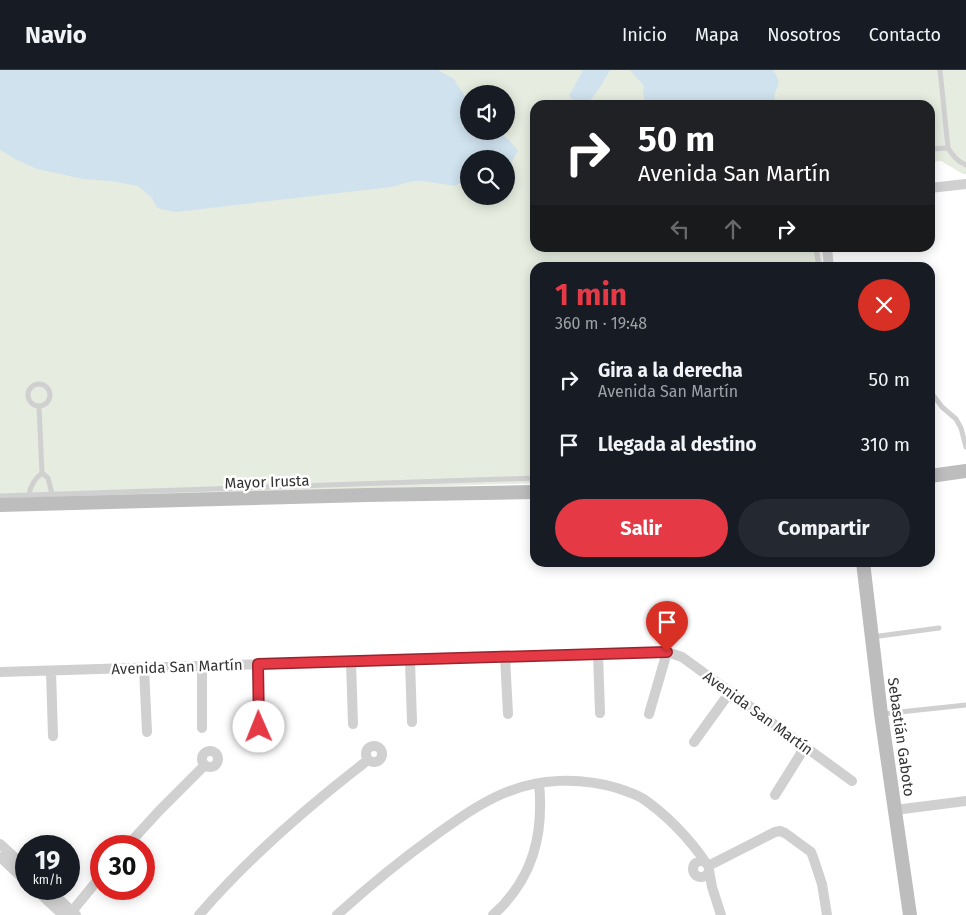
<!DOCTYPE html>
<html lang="es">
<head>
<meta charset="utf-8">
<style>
  :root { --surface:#171b24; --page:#242831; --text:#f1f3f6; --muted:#9ea1a6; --line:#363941; --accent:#e63946 }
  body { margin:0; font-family:"Fira Sans",sans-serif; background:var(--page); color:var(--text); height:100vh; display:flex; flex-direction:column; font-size:19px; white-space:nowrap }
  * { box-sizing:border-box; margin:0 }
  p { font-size:16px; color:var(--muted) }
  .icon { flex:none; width:28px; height:28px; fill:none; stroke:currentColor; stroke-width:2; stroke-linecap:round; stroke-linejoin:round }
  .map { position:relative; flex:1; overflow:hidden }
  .details { position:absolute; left:530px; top:192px; width:405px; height:305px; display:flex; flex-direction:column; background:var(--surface); border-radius:15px; box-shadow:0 2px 12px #0003 }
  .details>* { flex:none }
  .guide { position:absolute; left:530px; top:30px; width:405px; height:152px; border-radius:15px; box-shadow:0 2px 12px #0003; background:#202124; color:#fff; overflow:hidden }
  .tools { position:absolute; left:460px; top:15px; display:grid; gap:10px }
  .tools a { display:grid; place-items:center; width:55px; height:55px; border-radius:50%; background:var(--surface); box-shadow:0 2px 12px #0003; font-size:25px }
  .speed { position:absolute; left:15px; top:765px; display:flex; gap:10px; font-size:25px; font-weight:700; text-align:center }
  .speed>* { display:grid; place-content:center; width:65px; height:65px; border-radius:50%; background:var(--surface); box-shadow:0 2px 12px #0003; line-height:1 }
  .speed small { font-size:12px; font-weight:400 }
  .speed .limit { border:8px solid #d22; background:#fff; color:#111 }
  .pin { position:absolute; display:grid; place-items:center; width:42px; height:42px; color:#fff; margin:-51px -21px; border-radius:50% 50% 50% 0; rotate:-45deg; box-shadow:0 0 5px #0007 }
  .pin .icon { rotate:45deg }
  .me { position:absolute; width:55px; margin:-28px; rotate:359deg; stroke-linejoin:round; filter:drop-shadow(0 0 4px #0008) }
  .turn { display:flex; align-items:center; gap:18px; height:105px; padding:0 25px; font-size:22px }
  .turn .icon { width:65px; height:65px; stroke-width:2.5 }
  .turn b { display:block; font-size:35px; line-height:42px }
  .lanes { display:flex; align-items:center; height:48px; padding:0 25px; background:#0003; justify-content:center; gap:25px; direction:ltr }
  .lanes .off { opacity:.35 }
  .round { display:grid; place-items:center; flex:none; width:52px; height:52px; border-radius:26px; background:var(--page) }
  .overview { display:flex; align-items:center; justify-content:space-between; height:85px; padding:0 25px }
  h1 { font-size:30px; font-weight:700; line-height:38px; color:var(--accent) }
  .action { display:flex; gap:10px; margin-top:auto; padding:10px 25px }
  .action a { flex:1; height:58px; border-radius:30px; background:var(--accent); color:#fff; font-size:20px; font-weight:700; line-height:58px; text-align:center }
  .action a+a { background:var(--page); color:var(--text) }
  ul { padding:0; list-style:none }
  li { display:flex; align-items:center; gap:15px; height:65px; padding:0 25px }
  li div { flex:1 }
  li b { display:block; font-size:19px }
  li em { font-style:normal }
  header { display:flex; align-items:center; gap:30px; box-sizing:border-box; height:70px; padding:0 25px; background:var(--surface); border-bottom:1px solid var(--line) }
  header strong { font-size:24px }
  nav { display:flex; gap:28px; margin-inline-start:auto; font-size:18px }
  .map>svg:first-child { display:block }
  .green { fill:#e6ecdf; fill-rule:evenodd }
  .water { fill:#cfe2ee }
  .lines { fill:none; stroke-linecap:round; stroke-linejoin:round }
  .lane { stroke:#d0d0d0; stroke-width:5 }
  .street { stroke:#d0d0d0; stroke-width:10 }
  .secondary { stroke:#bdbdbd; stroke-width:14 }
  .route-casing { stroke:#96252e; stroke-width:12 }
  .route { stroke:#e63946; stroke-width:9 }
  .labels { text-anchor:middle; stroke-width:5; stroke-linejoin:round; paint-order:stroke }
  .street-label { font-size:15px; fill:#333; stroke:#fff }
</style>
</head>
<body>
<header>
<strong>Navio</strong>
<nav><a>Inicio</a><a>Mapa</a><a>Nosotros</a><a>Contacto</a></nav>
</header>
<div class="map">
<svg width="966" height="845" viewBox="0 0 966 845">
  <rect width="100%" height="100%" fill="#fff"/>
  <path class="green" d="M0,0H966V104H963L941,91L930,92V35H535V178H820L823,197L535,198V413L0,431ZM469,24H506V61H469ZM469,89H506V126H469Z"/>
  <path class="water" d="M0,0H438L454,9L469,33V61C497,61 500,58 518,81L506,101V89H469V108L455,116L423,111H413L391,117L175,142L157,138L152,128L138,116L111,111L83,109L37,99L17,90L0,80Z
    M583,0H610C603,13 596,25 585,35C579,35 573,30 569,26Z
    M630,0H773C780,11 780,13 774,25L776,35H645L643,22L644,16Z"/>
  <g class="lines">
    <path class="lane" d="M940,0L948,78C953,86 957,91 966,95
      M930,79L948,78
      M816,178L819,198
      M28 325a11 11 0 1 1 22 0a11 11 0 1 1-22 0Z
      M930,321L942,337L956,349L961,358L966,377
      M39,336L42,403L48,408L52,424
      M29,424C31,415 34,409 42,403
      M0,426L535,408
      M872,567L939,558
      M881,644L966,635"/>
    <path class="street" d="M930,118L966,114
      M827,178L829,198
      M598,584L600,643
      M505,587L508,644
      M410,590L412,652
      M351,592L353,654
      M258,595L259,657
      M202,596V658
      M144,598L147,662
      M51,601L53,666
      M0,602L667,582L682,587L852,711
      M649,644L667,582
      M694,672L730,622
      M366 684a8 8 0 1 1 16 0a8 8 0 1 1-16 0Z
      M202 689a8 8 0 1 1 16 0a8 8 0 1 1-16 0Z
      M775,725L805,677
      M895,740L966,731
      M0,774L26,798
      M127,776L159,741L205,695
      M0,787L26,811
      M693 799a8 8 0 1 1 16 0a8 8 0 1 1-16 0Z
      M708,796L775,762L780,761L785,763L811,782L813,787L822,814L827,845
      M709,800L712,817L721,845
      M35,819L63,845
      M48,819L76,845
      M69,845L101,806
      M199,845C249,787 307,737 368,690
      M337,845C369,816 402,789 437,764C458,749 479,734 502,724C538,708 580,707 617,718C626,721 635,724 642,728C666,744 690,769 706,793
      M493,845C533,809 544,765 539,713"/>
    <path class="secondary" d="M930,406L966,401
      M0,435L367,425L535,422
      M863,492L881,644L910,845"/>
  </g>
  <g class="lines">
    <defs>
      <path id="route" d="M259,657L258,594L667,582"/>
    </defs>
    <use href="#route" class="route-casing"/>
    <use href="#route" class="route"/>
  </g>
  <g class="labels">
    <g class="street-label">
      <text transform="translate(267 412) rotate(-2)" y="5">Mayor Irusta</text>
      <text transform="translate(177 597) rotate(-2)" y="5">Avenida San Martín</text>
      <text transform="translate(758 643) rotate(36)" y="5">Avenida San Martín</text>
      <text transform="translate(901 667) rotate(82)" y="5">Sebastián Gaboto</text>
    </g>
  </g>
</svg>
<div class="tools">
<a><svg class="icon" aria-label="sound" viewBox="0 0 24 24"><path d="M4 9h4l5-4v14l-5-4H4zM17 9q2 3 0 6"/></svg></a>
<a><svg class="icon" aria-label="search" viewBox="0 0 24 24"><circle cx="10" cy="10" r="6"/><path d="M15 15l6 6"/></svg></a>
</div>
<div class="speed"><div>19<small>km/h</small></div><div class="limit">30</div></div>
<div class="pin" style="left:667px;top:582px;background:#d93025"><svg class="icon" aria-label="arrive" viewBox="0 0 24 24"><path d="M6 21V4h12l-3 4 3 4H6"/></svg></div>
<svg class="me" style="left:259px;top:657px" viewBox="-20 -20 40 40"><circle r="19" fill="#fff"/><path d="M0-13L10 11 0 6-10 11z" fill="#e63946"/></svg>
<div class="guide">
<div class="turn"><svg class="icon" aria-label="right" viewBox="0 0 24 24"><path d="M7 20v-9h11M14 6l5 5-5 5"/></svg><div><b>50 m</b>Avenida San Martín</div></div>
<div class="lanes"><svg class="icon off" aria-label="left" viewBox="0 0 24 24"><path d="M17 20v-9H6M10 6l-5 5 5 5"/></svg><svg class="icon off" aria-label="ahead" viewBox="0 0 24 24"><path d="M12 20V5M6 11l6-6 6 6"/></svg><svg class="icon" aria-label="right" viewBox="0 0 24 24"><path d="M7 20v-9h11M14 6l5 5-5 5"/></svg></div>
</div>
<section class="details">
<div class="overview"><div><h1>1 min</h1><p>360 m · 19:48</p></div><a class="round" style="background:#d93025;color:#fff"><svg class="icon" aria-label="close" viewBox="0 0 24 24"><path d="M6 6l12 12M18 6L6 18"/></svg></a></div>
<ul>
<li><svg class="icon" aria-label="right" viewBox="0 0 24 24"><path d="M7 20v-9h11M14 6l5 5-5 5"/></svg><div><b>Gira a la derecha</b><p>Avenida San Martín</p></div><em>50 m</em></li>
<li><svg class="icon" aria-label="arrive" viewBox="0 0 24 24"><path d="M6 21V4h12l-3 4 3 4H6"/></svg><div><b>Llegada al destino</b></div><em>310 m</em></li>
</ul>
<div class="action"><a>Salir</a><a>Compartir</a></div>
</section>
</div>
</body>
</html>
